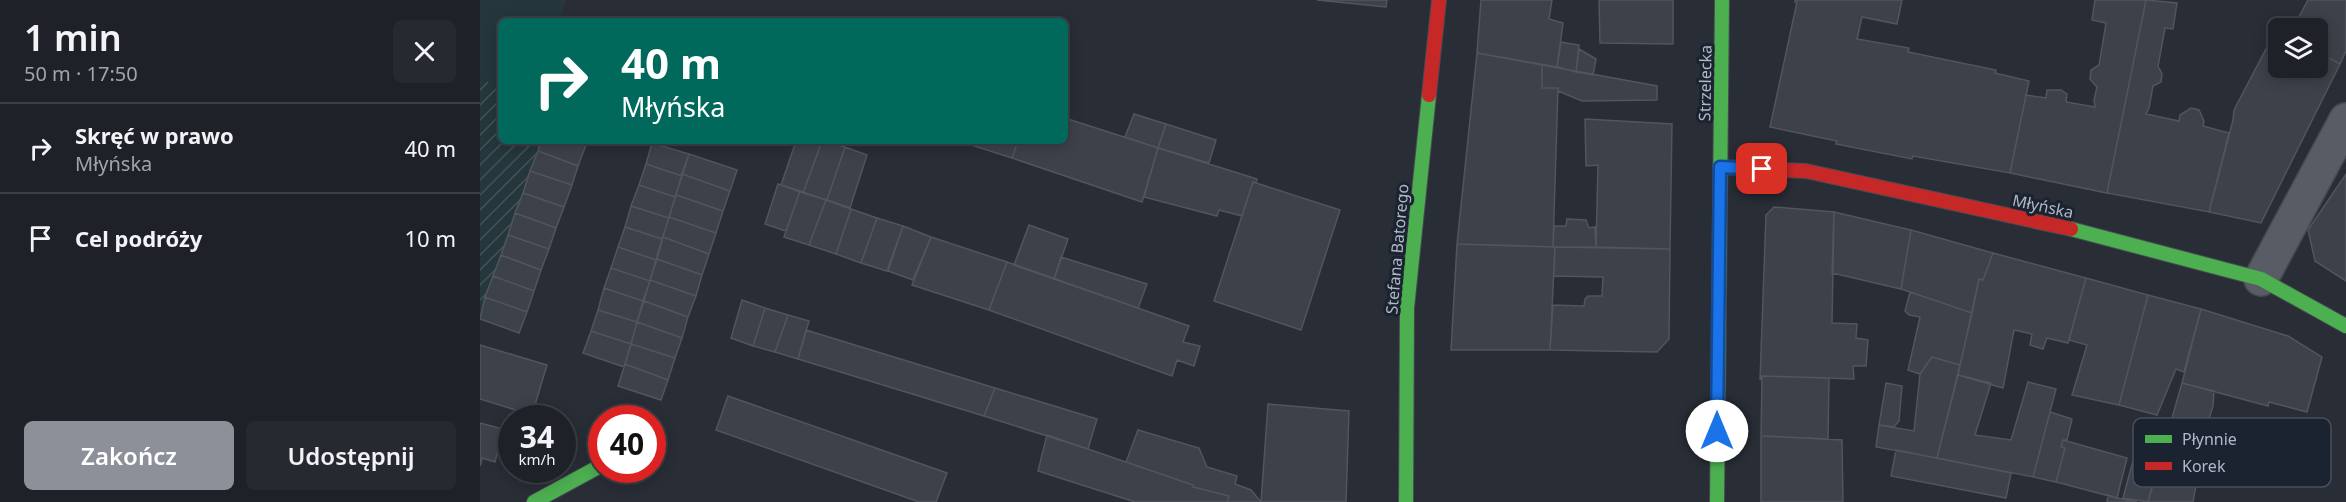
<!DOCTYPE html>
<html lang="pl">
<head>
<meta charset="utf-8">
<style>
  :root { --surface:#1e2228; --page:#262a30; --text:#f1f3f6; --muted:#a1a4a8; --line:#3c3f45; --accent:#8c9099 }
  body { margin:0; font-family:"Noto Sans",sans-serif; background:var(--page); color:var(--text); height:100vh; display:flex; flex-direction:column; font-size:22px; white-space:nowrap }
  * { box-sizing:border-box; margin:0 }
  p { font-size:20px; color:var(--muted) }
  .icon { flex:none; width:33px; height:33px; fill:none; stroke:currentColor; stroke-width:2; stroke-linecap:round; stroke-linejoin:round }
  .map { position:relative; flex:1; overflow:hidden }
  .details { display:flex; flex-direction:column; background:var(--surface); width:480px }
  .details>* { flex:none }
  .hud { position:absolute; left:18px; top:18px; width:570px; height:126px; border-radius:9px; box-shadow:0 3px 15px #0003,0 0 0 2px var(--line); background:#00695c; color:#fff; overflow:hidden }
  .controls { position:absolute; left:1788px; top:18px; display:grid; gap:12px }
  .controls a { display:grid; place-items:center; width:60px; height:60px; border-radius:9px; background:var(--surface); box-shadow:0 3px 15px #0003,0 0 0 2px var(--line); font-size:30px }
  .speed { position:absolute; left:18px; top:405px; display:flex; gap:12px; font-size:30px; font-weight:700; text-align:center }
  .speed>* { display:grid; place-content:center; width:78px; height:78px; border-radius:50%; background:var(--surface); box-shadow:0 3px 15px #0003,0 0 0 2px var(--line); line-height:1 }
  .speed small { font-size:15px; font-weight:400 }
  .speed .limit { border:9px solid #d22; background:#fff; color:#111 }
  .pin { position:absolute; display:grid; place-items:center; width:51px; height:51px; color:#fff; margin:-26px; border-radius:12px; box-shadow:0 3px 9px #0006 }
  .me { position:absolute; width:66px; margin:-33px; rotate:0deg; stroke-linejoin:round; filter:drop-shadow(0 0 4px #0008) }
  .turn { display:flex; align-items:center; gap:21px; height:126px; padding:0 24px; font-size:27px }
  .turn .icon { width:78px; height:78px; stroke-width:2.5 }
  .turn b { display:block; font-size:42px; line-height:51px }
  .round { display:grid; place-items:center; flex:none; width:63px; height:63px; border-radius:9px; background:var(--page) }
  .summary { display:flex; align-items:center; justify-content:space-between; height:102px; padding:0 24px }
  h1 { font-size:36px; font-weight:600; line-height:45px }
  .primary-button { display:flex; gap:12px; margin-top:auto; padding:12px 24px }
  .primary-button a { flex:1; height:69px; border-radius:9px; background:var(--accent); color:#fff; font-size:24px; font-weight:600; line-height:69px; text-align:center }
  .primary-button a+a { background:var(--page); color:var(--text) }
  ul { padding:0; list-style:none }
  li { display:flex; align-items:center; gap:18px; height:90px; padding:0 24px; border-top:2px solid var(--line) }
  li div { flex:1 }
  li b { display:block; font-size:22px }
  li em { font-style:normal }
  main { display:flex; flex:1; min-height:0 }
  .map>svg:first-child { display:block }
  .grass { fill:#25373c }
  .garden { fill:url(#garden-furrows) }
  .building { fill:#3d414a; stroke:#50555e; stroke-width:1.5 }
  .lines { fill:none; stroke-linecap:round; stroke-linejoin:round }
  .street-casing { stroke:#454a53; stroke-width:36 }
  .fast-casing { stroke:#454a53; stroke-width:16 }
  .jam-casing { stroke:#454a53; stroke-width:16 }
  .street { stroke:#585c64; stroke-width:33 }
  .fast { stroke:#4caf50; stroke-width:14 }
  .jam { stroke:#c62828; stroke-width:14 }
  .route-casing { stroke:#114b97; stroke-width:15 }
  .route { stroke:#1a73e8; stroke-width:10 }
  .labels { text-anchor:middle; stroke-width:6; stroke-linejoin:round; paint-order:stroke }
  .street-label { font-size:16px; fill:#b1b9c8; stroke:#1b2331 }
  .key { fill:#1b2331; stroke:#48505e; stroke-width:1.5 }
  .key-label { font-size:16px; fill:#b1b9c8 }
</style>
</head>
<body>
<main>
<section class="details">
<div class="summary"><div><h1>1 min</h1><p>50 m · 17:50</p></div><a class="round"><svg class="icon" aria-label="close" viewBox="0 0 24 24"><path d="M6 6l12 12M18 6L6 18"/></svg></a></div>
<ul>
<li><svg class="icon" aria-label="right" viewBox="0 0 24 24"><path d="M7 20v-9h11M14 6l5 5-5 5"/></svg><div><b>Skręć w prawo</b><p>Młyńska</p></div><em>40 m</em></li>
<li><svg class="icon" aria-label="arrive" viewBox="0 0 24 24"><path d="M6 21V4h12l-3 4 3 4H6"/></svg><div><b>Cel podróży</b></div><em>10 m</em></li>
</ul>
<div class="primary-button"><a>Zakończ</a><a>Udostępnij</a></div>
</section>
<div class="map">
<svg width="1866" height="502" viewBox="0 0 1866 502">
  <defs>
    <pattern id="garden-furrows" width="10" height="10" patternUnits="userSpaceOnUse" patternTransform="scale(1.5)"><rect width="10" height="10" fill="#25373c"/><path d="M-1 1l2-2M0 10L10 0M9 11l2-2" fill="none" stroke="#425257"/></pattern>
  </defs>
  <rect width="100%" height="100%" fill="#282d36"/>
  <path class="grass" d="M0,0H86L79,21H21V86L0,79Z"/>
  <path class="garden" d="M0,79L21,86V141H61L0,313Z"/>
  <path class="building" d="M837,0H907L906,7Z
    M1001,0H1072L1069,19L1083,23L1077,67L997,53Z
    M1119,0H1193V44L1120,43Z
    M1315,0H1422L1417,24L1382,17L1377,39L1429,48L1428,52L1516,70L1515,73L1549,81L1530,173L1433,156L1432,159L1356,144L1357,141L1290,127L1317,2H1315Z
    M1615,0H1666L1627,193L1530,173L1546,95L1566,98L1567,90H1581L1587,94L1586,102L1615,107L1614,100L1617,87L1610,79L1611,70L1619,65L1626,23L1612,20Z
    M1666,0L1697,3L1693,29L1685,28L1678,66L1682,74L1681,82L1673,86L1669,108L1666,114L1699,121L1700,115L1711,108L1719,110L1724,121L1723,126L1749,133L1729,212L1627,193Z
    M1828,0H1866V51L1860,64L1838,52V28H1813Z
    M1797,32L1798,68H1838V52L1860,64L1781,223L1729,212L1753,120L1754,110L1787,47L1789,48Z
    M1081,42L1099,45L1096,72L1077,67Z
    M1099,49L1116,59L1113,75L1096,72Z
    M997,53L1062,65V88H1078L1073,247L977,244Z
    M1062,65L1177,86V100L1102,101L1078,91V88H1062Z
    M654,114L686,124L678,148L645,137Z
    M585,118L678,148L662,202L532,158L538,141H585Z
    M1105,119L1192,124L1190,249L1116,247L1118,165L1106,166Z
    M686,124L736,140L729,163L678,148Z
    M61,141H96L106,145L98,166L58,151Z
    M316,141H342L323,193L301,185Z
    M342,141L365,147L347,200L323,193Z
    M479,141H538L532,158Z
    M172,143L209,154L202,176L166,164Z
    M365,147L387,155L370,208L347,200Z
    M678,148L777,179L776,183L773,182L762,216L739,210L737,216L664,197Z
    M58,151L98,166L92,185L50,171Z
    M209,154L257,170L250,191L202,174Z
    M166,164L202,176L195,197L159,185Z
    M50,171L92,185L84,207L43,193Z
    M202,174L250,191L243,211L196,195Z
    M1866,174V281L1835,261L1828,230Z
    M773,182L860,210L821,330L734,301Z
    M298,184L320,191L306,231L285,224Z
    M159,185L195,197L189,218L151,206Z
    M320,191L346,200L329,245L304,237Z
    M43,193L84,207L76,228L35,213Z
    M196,195L243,211L236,233L189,217Z
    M346,200L371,209L356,254L329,245Z
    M151,206L189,218L182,239L145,227Z
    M1294,207L1354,212L1352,323L1377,324L1376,338L1388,340L1386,366H1373L1374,379L1282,376L1280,380L1286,215Z
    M371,209L397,218L381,263L356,254Z
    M1354,212L1431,230L1421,289L1352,273Z
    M35,213L76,228L69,249L28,235Z
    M189,217L236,233L229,254L183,237Z
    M397,218L423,226L407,271L381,263Z
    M1087,219L1106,220L1109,228L1115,227L1116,247H1073L1074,226H1086Z
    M549,225L588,239L574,279L534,265Z
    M423,226L451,237L433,280L408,271Z
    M145,227L182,239L176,260L138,247Z
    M1431,230L1513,253L1503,280L1499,279L1492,313L1421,289Z
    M28,235L69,249L61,270L21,255Z
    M183,237L229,254L222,275L177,259Z
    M451,237L527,262L509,310L432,285Z
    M977,244L1075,247L1070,350H971Z
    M138,247L176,260L170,281L131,268Z
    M1075,247L1190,249L1189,339L1177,352L1070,350L1073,305L1104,306L1105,299L1108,296H1122L1123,277L1074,276Z
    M1513,253L1606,278L1588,343L1567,338L1563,349L1550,345L1552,334L1534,330L1523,388L1478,375L1499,279L1503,280Z
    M21,255L61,270L54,291L13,276Z
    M581,257L667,284L658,308L574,279Z
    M177,259L222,275L216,296L170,280Z
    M527,262L709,326L703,342L720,346L714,366L697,360L692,376L509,310Z
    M131,268L170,281L163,301L124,288Z
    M13,276L54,291L47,312L5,297Z
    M1606,278L1668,295L1639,405L1592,395L1607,345L1589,340Z
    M170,280L216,296L208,317L164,301Z
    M124,288L163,301L157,322L118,310Z
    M1430,292L1492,313L1480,365L1452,357L1440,374L1428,370L1440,317L1429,315L1425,311Z
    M1668,295L1721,309L1704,372L1696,369L1677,415L1639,405Z
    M5,297L47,312L39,333L0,319Z
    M262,300L285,308L273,346L251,338Z
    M164,301L208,317L202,338L157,322Z
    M285,308L308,315L295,352L273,346Z
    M1721,309L1808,336L1842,357L1827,412L1789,402L1788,406L1702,383Z
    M118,310L157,322L151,344L111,331Z
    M308,315L329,321L318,359L295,352Z
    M157,322L202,338L195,358L151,344Z
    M326,330L515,388L504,416L318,359Z
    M111,331L151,344L144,367L103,353Z
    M151,344L195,358L188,380L145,364Z
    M0,345L67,365L52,415L0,399Z
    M1452,357L1480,365L1457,458L1396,447L1399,425L1434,431L1440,374Z
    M145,364L188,380L181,400L138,386Z
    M1478,375L1511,383L1495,435L1531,440L1548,382L1576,389L1553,477L1457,458Z
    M1282,376L1349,378L1348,439L1281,436Z
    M1406,383L1422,386L1419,421L1414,427L1399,425Z
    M1702,383L1734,391L1733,406L1719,452L1721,457L1713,502H1668Z
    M515,388L617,419L608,449L504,416Z
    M248,396L467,473L456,502H439L236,430Z
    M788,404L869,411L866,502H781Z
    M1570,412L1592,419L1587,440H1583L1581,447L1585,448L1576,482L1553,477Z
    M0,423L23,429L15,462L2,458L0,466Z
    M658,430L719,448L727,467L757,476L755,484L771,490L781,502H747L749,496L713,487V485L646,462Z
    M567,435L713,485V487L749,496L747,502H655L558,471Z
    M1660,435L1684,442L1668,502L1643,498Z
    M1281,436L1362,440L1363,502H1281Z
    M1583,440L1647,458L1637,498L1576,482L1585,448L1581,447Z
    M1416,450L1531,473L1526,498L1411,476Z
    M1628,495L1637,498L1657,502H1627Z"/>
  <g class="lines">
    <defs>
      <path id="street" d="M1781,279L1866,120"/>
      <path id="fast" d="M1591,229L1781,279L1866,326
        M54,502L122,465
        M926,502L927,308L949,95
        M1237,502L1242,0"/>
      <path id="jam" d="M949,95L959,0
        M1240,167L1326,171L1591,229"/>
    </defs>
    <use href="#street" class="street-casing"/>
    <use href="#fast" class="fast-casing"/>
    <use href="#jam" class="jam-casing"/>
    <use href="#street" class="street"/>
    <use href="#fast" class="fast"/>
    <use href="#jam" class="jam"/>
  </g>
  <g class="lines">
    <defs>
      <path id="route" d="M1237,431L1240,167L1282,169"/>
    </defs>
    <use href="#route" class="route-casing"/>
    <use href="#route" class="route"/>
  </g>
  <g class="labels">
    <g class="street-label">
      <text transform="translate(1225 83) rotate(-89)" y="6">Strzelecka</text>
      <text transform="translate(1563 206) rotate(12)" y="6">Młyńska</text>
      <text transform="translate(917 249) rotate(-85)" y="6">Stefana Batorego</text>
    </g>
  </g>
  <rect x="1653" y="418" width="198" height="69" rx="9" class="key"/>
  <rect x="1665" y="435" width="27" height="8" fill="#4caf50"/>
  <rect x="1665" y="462" width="27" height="8" fill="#c62828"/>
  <g class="key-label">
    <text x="1702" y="445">Płynnie</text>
    <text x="1702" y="472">Korek</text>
  </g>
</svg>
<div class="controls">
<a><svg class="icon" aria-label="layers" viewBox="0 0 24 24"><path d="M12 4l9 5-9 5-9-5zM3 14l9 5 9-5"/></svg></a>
</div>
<div class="speed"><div>34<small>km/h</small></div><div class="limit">40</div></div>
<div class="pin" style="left:1282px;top:169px;background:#d93025"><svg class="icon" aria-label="arrive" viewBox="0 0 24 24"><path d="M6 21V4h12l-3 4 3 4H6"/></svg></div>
<svg class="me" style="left:1237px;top:431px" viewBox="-20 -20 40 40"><circle r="19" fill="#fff"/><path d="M0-13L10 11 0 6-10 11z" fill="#1a73e8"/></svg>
<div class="hud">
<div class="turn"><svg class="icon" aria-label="right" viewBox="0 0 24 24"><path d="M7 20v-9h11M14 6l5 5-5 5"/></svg><div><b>40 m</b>Młyńska</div></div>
</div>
</div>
</main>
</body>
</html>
